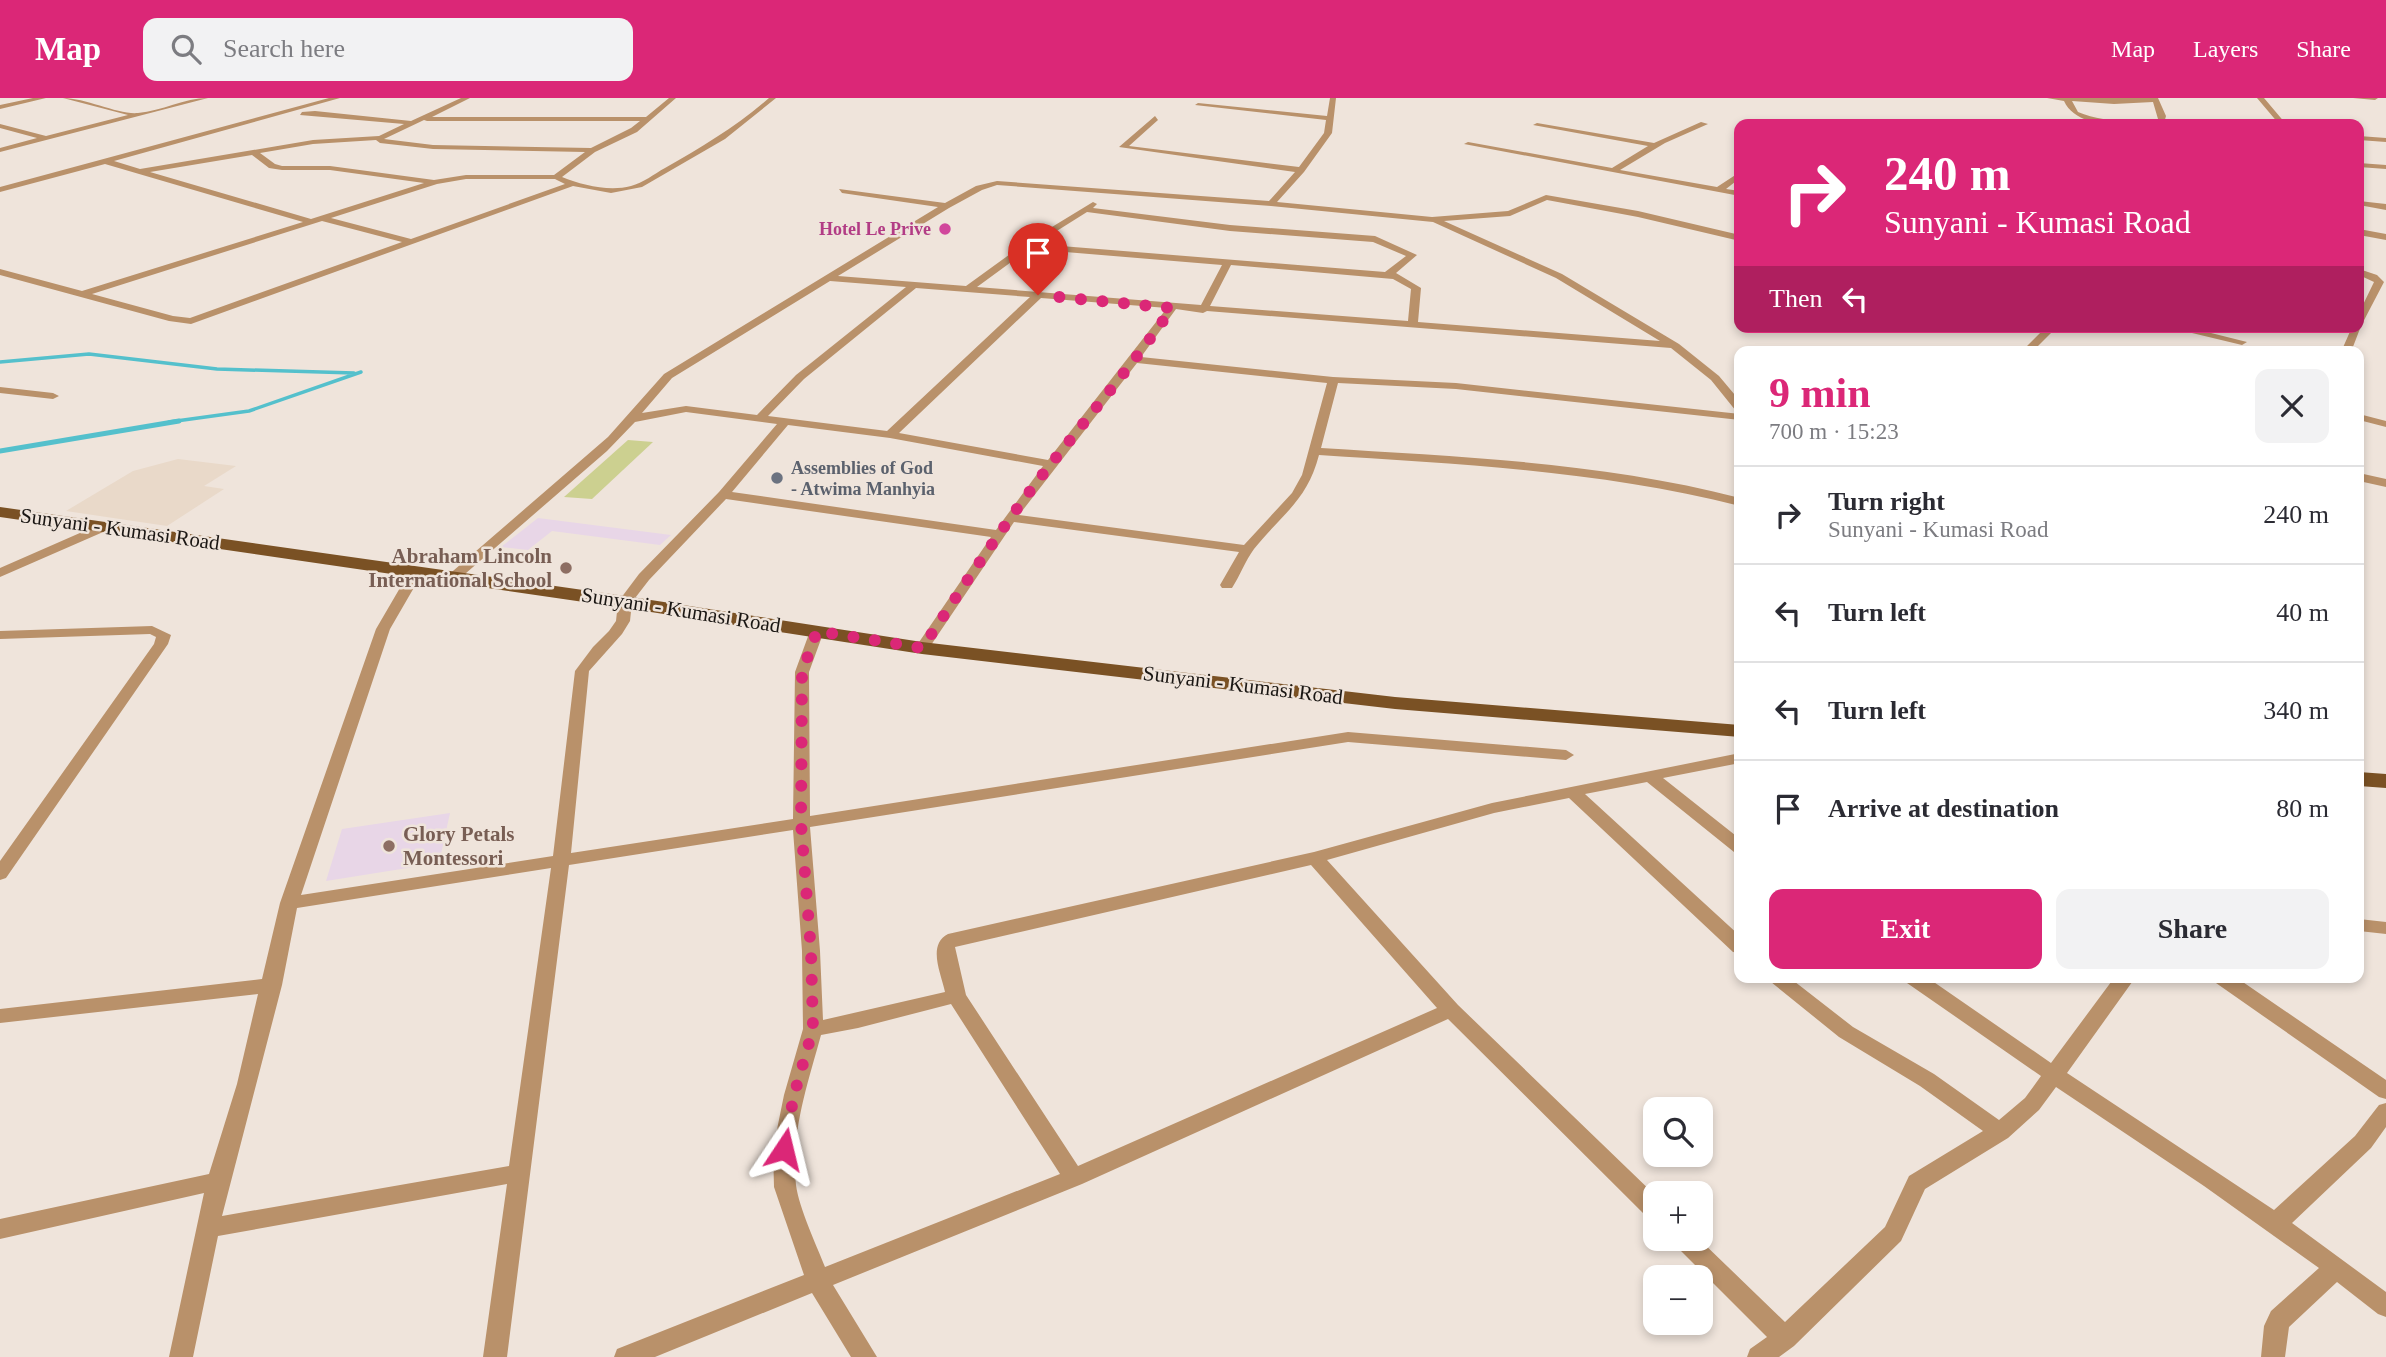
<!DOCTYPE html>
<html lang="en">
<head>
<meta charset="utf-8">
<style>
  :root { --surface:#fff; --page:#f2f2f3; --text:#2b2b33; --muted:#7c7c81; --line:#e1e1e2; --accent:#db2777 }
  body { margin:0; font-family:Georgia,serif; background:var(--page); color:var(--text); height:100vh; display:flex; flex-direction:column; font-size:26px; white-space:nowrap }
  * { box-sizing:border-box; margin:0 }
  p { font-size:23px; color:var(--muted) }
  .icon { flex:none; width:38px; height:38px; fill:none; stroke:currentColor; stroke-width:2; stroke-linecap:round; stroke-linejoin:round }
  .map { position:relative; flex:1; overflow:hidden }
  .drawer { position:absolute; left:1734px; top:248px; width:630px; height:637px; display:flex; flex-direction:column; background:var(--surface); border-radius:14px; box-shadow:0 4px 10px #0003 }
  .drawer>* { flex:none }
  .hud { position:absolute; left:1734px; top:21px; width:630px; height:214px; border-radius:14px; box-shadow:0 4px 10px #0003; background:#db2777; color:#fff; overflow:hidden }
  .buttons { position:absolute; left:1643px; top:999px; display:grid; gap:14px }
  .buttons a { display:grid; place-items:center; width:70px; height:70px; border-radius:14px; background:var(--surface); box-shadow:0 4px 10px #0003; font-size:35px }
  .pin { position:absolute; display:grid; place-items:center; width:60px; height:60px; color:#fff; margin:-72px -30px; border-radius:50% 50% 50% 0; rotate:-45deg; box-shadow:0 0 7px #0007 }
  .pin .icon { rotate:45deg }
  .me { position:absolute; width:77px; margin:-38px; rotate:10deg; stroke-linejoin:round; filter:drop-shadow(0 0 5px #0008) }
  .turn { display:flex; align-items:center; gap:24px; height:147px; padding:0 35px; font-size:32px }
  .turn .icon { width:91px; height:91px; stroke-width:2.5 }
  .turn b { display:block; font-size:49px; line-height:60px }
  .then { display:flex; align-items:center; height:66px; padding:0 35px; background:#0003; gap:14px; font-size:26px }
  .round { display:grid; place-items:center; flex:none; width:74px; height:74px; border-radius:14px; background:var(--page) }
  .summary { display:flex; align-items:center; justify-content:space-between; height:119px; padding:0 35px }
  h1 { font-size:42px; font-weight:700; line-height:52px; color:var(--accent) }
  .primary-button { display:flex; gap:14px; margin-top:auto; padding:14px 35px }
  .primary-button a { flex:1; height:80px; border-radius:14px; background:var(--accent); color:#fff; font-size:28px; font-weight:700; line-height:80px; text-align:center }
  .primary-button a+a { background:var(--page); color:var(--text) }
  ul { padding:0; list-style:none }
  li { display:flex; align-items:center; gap:21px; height:98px; padding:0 35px; border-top:2px solid var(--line) }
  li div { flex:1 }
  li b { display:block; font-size:26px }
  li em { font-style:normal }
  header { display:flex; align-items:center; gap:42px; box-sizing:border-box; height:98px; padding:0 35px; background:var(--accent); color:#fff }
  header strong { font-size:33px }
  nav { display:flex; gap:38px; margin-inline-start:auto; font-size:24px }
  .search { width:490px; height:63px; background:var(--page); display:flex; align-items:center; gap:18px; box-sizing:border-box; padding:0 24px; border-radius:14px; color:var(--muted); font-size:26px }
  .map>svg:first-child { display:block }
  .built { fill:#e9d9c9 }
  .education { fill:#e8d6e7 }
  .green { fill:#ccd090 }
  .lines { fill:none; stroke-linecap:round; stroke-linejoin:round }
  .stream-far1 { stroke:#54c0cc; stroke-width:3.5 }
  .stream { stroke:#54c0cc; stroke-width:5 }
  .street { fill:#b9916a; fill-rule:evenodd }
  .primary { fill:#7a5124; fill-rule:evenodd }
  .route { stroke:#db2777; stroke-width:12; stroke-dasharray:0 21.6 }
  .hotel-dot { fill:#d1479c; stroke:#efe4db; stroke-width:2.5 }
  .worship-dot { fill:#6b7280; stroke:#efe4db; stroke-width:2.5 }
  .education-dot { fill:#8d6e63; stroke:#efe4db; stroke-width:2.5 }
  .labels { text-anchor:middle; stroke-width:5; stroke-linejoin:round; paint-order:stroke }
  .far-hotel-label { font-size:18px; font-weight:bold; fill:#b23c85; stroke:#efe4db; text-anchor:end }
  .far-worship-label { font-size:18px; font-weight:bold; fill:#5b616d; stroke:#efe4db; text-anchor:start }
  .street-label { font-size:21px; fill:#1a1613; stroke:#efe4db }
  .education-label { font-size:21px; font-weight:bold; fill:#785e54; stroke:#efe4db; text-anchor:end }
</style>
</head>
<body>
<header>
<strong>Map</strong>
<div class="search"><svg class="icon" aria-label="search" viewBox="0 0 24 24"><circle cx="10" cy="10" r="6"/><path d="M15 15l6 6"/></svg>Search here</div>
<nav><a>Map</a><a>Layers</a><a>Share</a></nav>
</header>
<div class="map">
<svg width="2386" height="1259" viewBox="0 0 2386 1259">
  <rect width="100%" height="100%" fill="#efe4db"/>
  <path class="built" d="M178,361L236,368L204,388L224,391L167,428L66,413L133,373Z"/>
  <path class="education" d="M538,420L671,437L660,447L552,433L528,452L501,449Z
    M450,715L439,765L326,783L342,731Z"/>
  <path class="green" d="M628,342L653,344L592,401L564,399Z"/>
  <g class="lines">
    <path class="stream-far1" d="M0,264L89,256L217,271L354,275
      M169,324L249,313L361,274"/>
    <path class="stream" d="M0,353L179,323"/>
    <path class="street" d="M33,0H46L0,11V7Z
      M63,0C86,0 119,17 138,15C162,13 184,0 208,0L0,54V50L37,40L0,30V26L46,38L128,17Z
      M329,0H340L114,63L140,71L313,42L379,38L404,26L300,17L302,14L315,13L411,23L461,0H470L432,19H646L669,0H676L637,34L595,54L562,79C582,87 609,94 631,88C643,85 654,76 665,70C702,49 737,28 769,0H776L725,41L642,89L611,95L573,88L191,226L169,223L0,177V171L82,193L303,124L105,66L0,94V89ZM424,22L427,23H640L631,30L591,50L433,47L384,41ZM376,42L380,45L433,51L585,54L554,77H466L434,82L330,68H282L275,66L260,55L313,46ZM252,57L269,70L282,72H330L424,85L311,121L150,74ZM466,81H555L565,86L411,141L331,120L437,86ZM322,123L402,144L190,220L173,218L92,196Z
      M1330,0H1336L1332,35L1304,74L1277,104L1432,119L1508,113L1546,97L1638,113L1740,137V143L1638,119L1547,102L1510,118L1444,123L1562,176L1679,246L1719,278L1740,303V314L1736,313L1711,282L1671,250L1207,213L1203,215L1176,211L1141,259L1333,279L1456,285L1740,316V322L1456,291L1338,285L1321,350C1461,359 1603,364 1740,400V408C1602,373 1461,366 1319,357C1307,403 1282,416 1254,451C1245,463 1240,478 1232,490H1222L1220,487L1239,454L1014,424L927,553L922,554L915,550L991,439L726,401L649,482L632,504L630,523L622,536L589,573L571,755L793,721L795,574L810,533L817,529L824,533L809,574L810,718L1348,634L1566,652L1574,657L1566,662L1348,644L810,729L820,853L823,922L945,894C941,875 927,847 948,836L1314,754L1492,705L1740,655V665L1663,680L1740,741V756L1734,754L1647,684L1585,696L1740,838V855L1733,854L1569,700L1494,715L1327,762L1458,907L1656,1098V1122L1648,1120L1448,921L1082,1086L833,1187L877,1259H851L812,1195L655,1259H614L617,1251L804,1177L774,1089L773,1051L784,997L803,931L802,853L793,732L569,767L507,1259H483L507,1086L218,1138L193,1259H169L204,1095L0,1141V1121L209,1076L237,986L258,896L0,925V911L262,881L280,805L376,531L411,471L416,470L423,474L390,531L301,797L553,758L575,573L593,549L609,533L616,523L618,504L639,476L719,394L777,326L686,314L635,324L607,353L458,482L453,483L446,479L608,339L664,276L938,109L842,95L839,91L945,105L976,88L997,83L1269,103L1295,74L1119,49L1155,18L1158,22L1129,48L1299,69L1324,35L1326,22L1195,7L1198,5L1327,18ZM997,87L1271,108L1433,124L1556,180L1660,243L1418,224L1421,190L1396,175L1417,157L1375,138L1230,127L1093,110L1097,106L1093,104L1024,146L966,188L838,178L949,110L982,92ZM1087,114L1230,133L1373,144L1406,158L1385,174L1036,146ZM1029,151L1222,167L1201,207L977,189ZM1231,167L1393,181L1411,191L1408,223L1210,208ZM830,183L906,189L796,277L757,317L686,308L642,315L672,280ZM916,190L1030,199L887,333L768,318L804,281ZM1041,200L1167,210L1048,362L899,335ZM1137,265L1327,285L1302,377L1292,395L1244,447L1019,417ZM788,327L890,340L1043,368L996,432L732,394ZM1311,767L1437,910L1078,1068L966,897L955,849ZM551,770L509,1068L222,1118L282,887L297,810ZM951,906L1060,1076L825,1169C816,1146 799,1110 796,1087C790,1036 808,985 821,937L858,930Z
      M2047,0H2158L2166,18L2164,25L2155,26C2128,26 2078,33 2064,3ZM2072,3L2114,6L2153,4L2158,21C2133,25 2102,24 2078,14Z
      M2257,0H2264L2286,26H2279Z
      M2353,0H2378L2375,2Z
      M1701,24L1708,26L1665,45L1620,72L1717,89L1740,74V80L1726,91L1740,93V98L1464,46L1468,44L1612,70L1648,48L1533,27L1537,25L1654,45Z
      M2359,38L2386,40V44L2359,42Z
      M2359,65L2386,67V71L2359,69Z
      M2359,103L2386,106V112L2359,107Z
      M2359,131L2386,136V142L2359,137Z
      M2359,171L2377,177L2384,184L2361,228L2351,254H2341L2352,229H2359V215L2374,184L2359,177Z
      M2046,229H2057L2032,254H2021Z
      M2167,229H2187L2247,244L2242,247Z
      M0,289L53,295L59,298L53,301L0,295Z
      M2359,316L2386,323V329L2359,322Z
      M2359,375L2386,381V389L2359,383Z
      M105,424L111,428L110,431L0,479V470Z
      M152,528L171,537L168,546L6,780L0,782V763L154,546L156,539L150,536L0,541V533Z
      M2359,821L2386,824V836L2359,833Z
      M1766,880H1790L1853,929L1934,976L1999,1022L2025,1000L2041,978L1907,885L1904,880H1928L2051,965L2114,880H2135L2067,975L2274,1112L2355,1038L2379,1007L2386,1005V1029L2371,1050L2292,1125L2386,1194V1219L2378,1216L2337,1184L2289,1229L2285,1259H2261L2264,1228L2271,1213L2319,1170L2204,1088L2056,989L2039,1012L2008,1040L1925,1091L1901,1143L1794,1248L1779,1259H1747L1750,1251L1767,1239L1676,1148L1672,1141H1699L1785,1224L1885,1129L1909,1078L1983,1033L1920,988L1839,939Z
      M2213,880H2237L2386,982V1001L2379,999L2216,885Z"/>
    <path class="primary" d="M0,409L625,498L922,544L1395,599L1740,627V639L1395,611L922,556L625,510L0,419Z
      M2359,674L2386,676V690L2359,688Z"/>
  </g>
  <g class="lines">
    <path class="route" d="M784,1051L794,997L813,931L811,853L801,725L802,574L817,533L922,550C964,488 1004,425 1051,366C1092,314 1135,264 1172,210L1038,197"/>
  </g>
  <circle class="hotel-dot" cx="945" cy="131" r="7"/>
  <circle class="worship-dot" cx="777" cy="380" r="7"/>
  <g class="education-dot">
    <circle cx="566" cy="470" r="7"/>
    <circle cx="389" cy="748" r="7"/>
  </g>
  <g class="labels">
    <g class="far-hotel-label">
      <text x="931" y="137">Hotel Le Prive</text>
    </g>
    <g class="far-worship-label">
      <text x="791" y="376">Assemblies of God<tspan x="791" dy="21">- Atwima Manhyia</tspan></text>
    </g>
    <g class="street-label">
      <text transform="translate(120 431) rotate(8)" y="7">Sunyani - Kumasi Road</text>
      <text transform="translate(681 512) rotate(9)" y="7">Sunyani - Kumasi Road</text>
      <text transform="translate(1243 587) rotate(7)" y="7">Sunyani - Kumasi Road</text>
    </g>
    <g class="education-label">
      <text x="552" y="465">Abraham Lincoln<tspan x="552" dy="24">International School</tspan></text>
      <text x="403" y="743" text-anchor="start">Glory Petals<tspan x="403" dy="24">Montessori</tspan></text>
    </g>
  </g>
</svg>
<div class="buttons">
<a><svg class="icon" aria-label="search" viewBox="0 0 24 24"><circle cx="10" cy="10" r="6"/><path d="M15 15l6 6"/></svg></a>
<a>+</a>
<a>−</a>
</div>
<div class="pin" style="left:1038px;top:197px;background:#d93025"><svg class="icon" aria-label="arrive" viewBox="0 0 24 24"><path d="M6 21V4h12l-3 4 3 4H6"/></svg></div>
<svg class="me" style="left:784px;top:1051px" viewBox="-20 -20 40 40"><path d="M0-17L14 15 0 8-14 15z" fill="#db2777" stroke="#fff" stroke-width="4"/></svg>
<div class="hud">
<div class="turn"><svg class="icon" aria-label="right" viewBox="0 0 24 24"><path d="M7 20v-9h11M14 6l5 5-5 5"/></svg><div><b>240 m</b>Sunyani - Kumasi Road</div></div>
<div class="then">Then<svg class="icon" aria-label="left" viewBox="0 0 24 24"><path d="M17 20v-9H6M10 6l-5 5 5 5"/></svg></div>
</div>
<section class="drawer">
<div class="summary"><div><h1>9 min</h1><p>700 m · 15:23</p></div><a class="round"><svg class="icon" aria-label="close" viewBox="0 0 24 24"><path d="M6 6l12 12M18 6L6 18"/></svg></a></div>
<ul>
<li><svg class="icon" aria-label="right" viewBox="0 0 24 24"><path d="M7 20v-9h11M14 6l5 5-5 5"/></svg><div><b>Turn right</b><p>Sunyani - Kumasi Road</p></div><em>240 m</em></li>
<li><svg class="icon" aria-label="left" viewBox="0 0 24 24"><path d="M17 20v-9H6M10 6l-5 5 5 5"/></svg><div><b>Turn left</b></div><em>40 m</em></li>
<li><svg class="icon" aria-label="left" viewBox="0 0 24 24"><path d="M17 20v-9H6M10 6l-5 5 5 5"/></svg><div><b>Turn left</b></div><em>340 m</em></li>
<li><svg class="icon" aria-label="arrive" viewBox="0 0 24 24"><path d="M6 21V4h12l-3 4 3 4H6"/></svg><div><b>Arrive at destination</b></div><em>80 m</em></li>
</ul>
<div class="primary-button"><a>Exit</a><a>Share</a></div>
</section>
</div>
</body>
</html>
